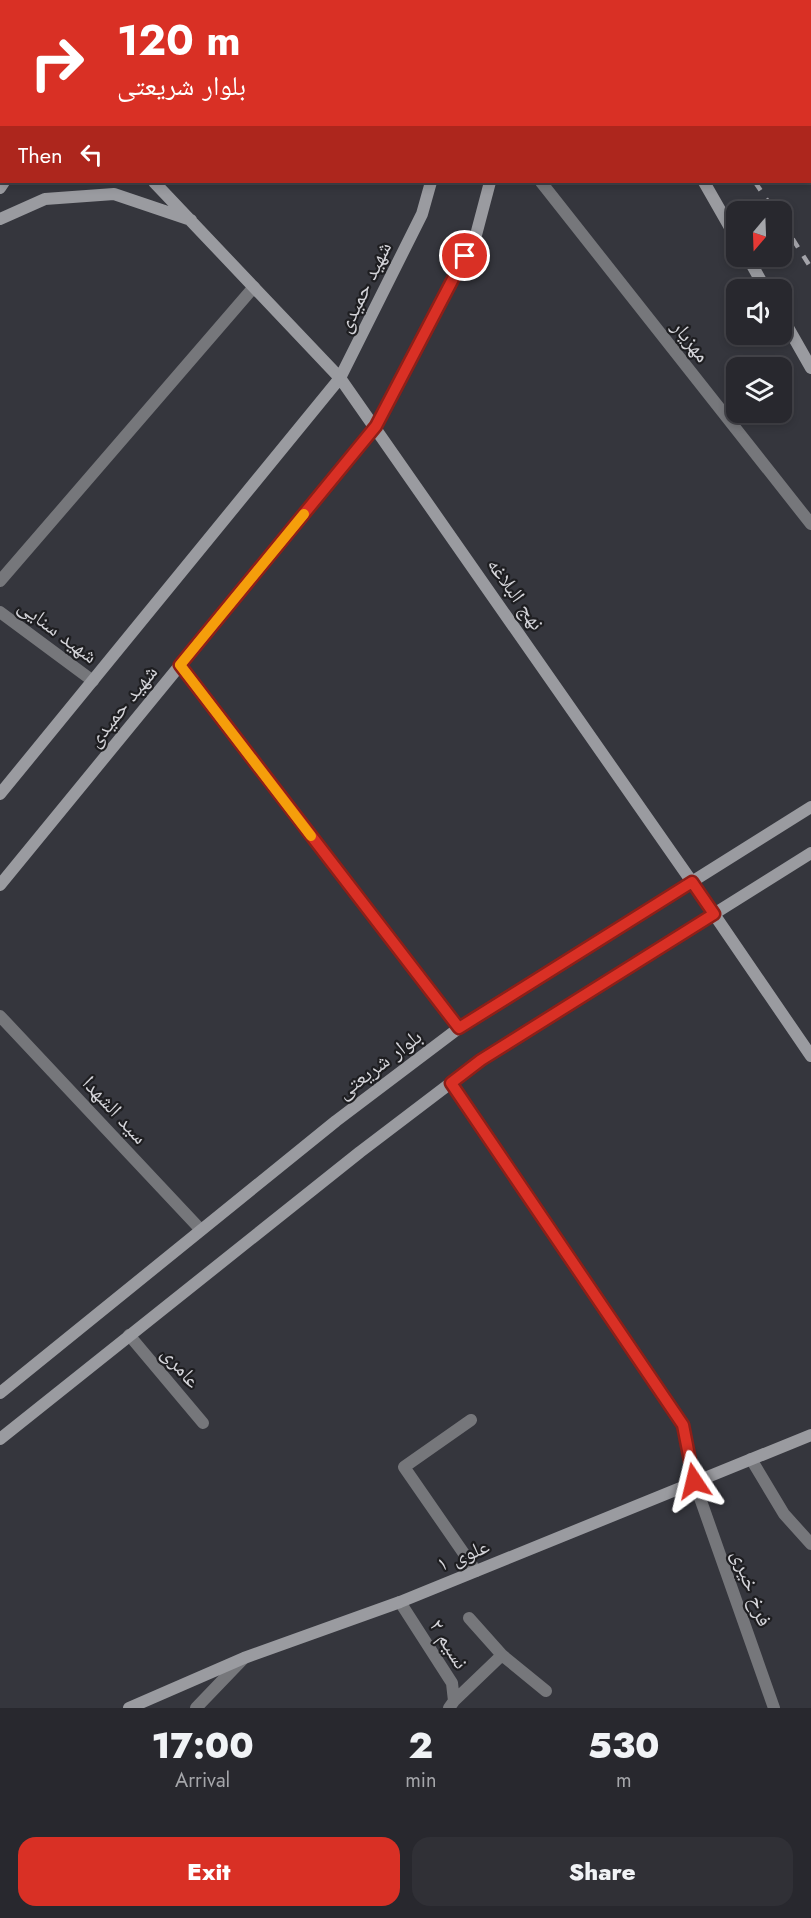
<!DOCTYPE html>
<html lang="en">
<head>
<meta charset="utf-8">
<style>
  :root { --surface:#28282e; --page:#303036; --text:#f1f3f6; --muted:#a5a6aa; --line:#44444a; --accent:#d93025 }
  body { margin:0; font-family:Jost,"Noto Naskh Arabic",sans-serif; background:var(--page); color:var(--text); height:100vh; display:flex; flex-direction:column; font-size:22px; white-space:nowrap }
  * { box-sizing:border-box; margin:0 }
  p { font-size:20px; color:var(--muted) }
  .icon { flex:none; width:33px; height:33px; fill:none; stroke:currentColor; stroke-width:2; stroke-linecap:round; stroke-linejoin:round }
  .map { position:relative; height:1708px; overflow:hidden }
  .details { display:flex; flex-direction:column; background:var(--surface); flex:1 }
  .details>* { flex:none }
  .banner { position:absolute; left:0px; top:0px; width:812px; height:183px; box-shadow:0 3px 9px #0003,0 0 0 2px var(--line); background:#d93025; color:#fff; overflow:hidden }
  .needle { width:39px; rotate:199deg }
  .controls { position:absolute; left:726px; top:201px; display:grid; gap:12px }
  .controls a { display:grid; place-items:center; width:66px; height:66px; border-radius:12px; background:var(--surface); box-shadow:0 3px 9px #0003,0 0 0 2px var(--line); font-size:30px }
  .pin { position:absolute; display:grid; place-items:center; width:51px; height:51px; color:#fff; margin:-26px; border:3px solid #fff; border-radius:50%; box-shadow:0 2px 6px #0007 }
  .me { position:absolute; width:66px; margin:-33px; rotate:350deg; stroke-linejoin:round; filter:drop-shadow(0 0 4px #0008) }
  .turn { display:flex; align-items:center; gap:21px; height:126px; padding:0 18px; font-size:27px }
  .turn .icon { width:78px; height:78px; stroke-width:2.5 }
  .turn b { display:block; font-size:42px; line-height:51px }
  .then { display:flex; align-items:center; height:57px; padding:0 18px; background:#0003; gap:12px; font-size:22px }
  .eta { display:flex; justify-content:space-evenly; align-items:center; height:102px; text-align:center }
  .eta b { font-size:36px; font-weight:800; line-height:42px }
  .primary-button { display:flex; gap:12px; margin-top:auto; padding:12px 18px }
  .primary-button a { flex:1; height:69px; border-radius:18px; background:var(--accent); color:#fff; font-size:24px; font-weight:800; line-height:69px; text-align:center }
  .primary-button a+a { background:var(--page); color:var(--text) }
  .map>svg:first-child { display:block }
  .lines { fill:none; stroke-linecap:round; stroke-linejoin:round }
  .street { stroke:#76777b; stroke-width:12 }
  .secondary { stroke:#9a9ba0; stroke-width:12 }
  .primary { stroke:#b5b6bd; stroke-width:15 }
  .rail { stroke:#a4a4aa; stroke-width:4.5; stroke-dasharray:10 10; stroke-linecap:butt }
  .route-casing { stroke:#8d1f18; stroke-width:15 }
  .route { stroke:#d93025; stroke-width:10 }
  .slow { stroke:#f59e0b; stroke-width:10 }
  .labels { text-anchor:middle; stroke-width:4.5; stroke-linejoin:round; paint-order:stroke }
  .street-label { font-size:21px; fill:#d4d4d9; stroke:#1e1e21 }
</style>
</head>
<body>
<div class="map">
<svg width="811" height="1708" viewBox="0 0 811 1708">
  <rect width="100%" height="100%" fill="#35363d"/>
  <g class="lines">
    <path class="street" d="M8,0L9,2
      M222,0L223,2
      M541,182L811,524
      M0,581L254,287
      M0,612L93,681
      M180,665L459,1028
      M0,1016L201,1230
      M451,1083L683,1425L694,1481L774,1708
      M129,1335L203,1423
      M471,1420L404,1467L476,1571
      M751,1459L784,1514L811,1544
      M400,1602L452,1683L454,1701L449,1708
      M469,1618L502,1655
      M454,1701L502,1655L546,1691
      M196,1708L243,1659"/>
    <path class="secondary" d="M605,0L606,2
      M734,0L735,2
      M127,2L128,0
      M478,2L479,0
      M537,2V0
      M810,109L811,111
      M154,182L340,378L692,882L811,1056
      M704,182L736,238
      M0,188L4,182
      M0,219L45,199L114,194L191,220
      M747,256L766,290
      M782,317L811,368
      M0,794L340,378L422,214L431,182
      M0,885L376,426L476,235L490,182
      M0,1393L336,1121L459,1028L811,807
      M0,1439L360,1152L481,1060L811,853
      M129,1708L244,1658L400,1602L811,1435"/>
    <path class="primary" d="M58,0L59,2
      M102,0L103,2"/>
    <path class="rail" d="M654,0L655,2
      M755,182L775,212
      M782,222L811,268"/>
  </g>
  <g class="lines">
    <defs>
      <path id="route" d="M465,256L376,426L180,665L459,1028L692,882L714,914L481,1060L451,1083L683,1425L694,1481"/>
    </defs>
    <use href="#route" class="route-casing"/>
    <use href="#route" class="route"/>
    <path class="slow" d="M304,514L180,665L311,836"/>
  </g>
  <g class="labels">
    <g class="street-label">
      <text transform="translate(364 287) rotate(-64)" y="7">شهید حمیدی</text>
      <text transform="translate(691 341) rotate(52)" y="7">مهزیار</text>
      <text transform="translate(516 594) rotate(55)" y="7">نهج البلاغه</text>
      <text transform="translate(58 631) rotate(37)" y="7">شهید سنایی</text>
      <text transform="translate(122 706) rotate(-51)" y="7">شهید حمیدی</text>
      <text transform="translate(379 1064) rotate(-37)" y="7">بلوار شریعتی</text>
      <text transform="translate(115 1110) rotate(47)" y="7">سید الشهدا</text>
      <text transform="translate(181 1367) rotate(50)" y="7">عامری</text>
      <text transform="translate(463 1555) rotate(-22)" y="7">علوی ۱</text>
      <text transform="translate(752 1588) rotate(70)" y="7">فرخ خیری</text>
      <text transform="translate(449 1644) rotate(58)" y="7">نسیم ۲</text>
    </g>
  </g>
</svg>
<div class="controls">
<a><svg class="needle" viewBox="-14 -14 28 28"><path d="M0-13l5 13h-10z" fill="#e53935"/><path d="M0 13l5-13h-10z" fill="#a5a6aa"/></svg></a>
<a><svg class="icon" aria-label="sound" viewBox="0 0 24 24"><path d="M4 9h4l5-4v14l-5-4H4zM17 9q2 3 0 6"/></svg></a>
<a><svg class="icon" aria-label="layers" viewBox="0 0 24 24"><path d="M12 4l9 5-9 5-9-5zM3 14l9 5 9-5"/></svg></a>
</div>
<div class="pin" style="left:465px;top:256px;background:#d93025"><svg class="icon" aria-label="arrive" viewBox="0 0 24 24"><path d="M6 21V4h12l-3 4 3 4H6"/></svg></div>
<svg class="me" style="left:694px;top:1481px" viewBox="-20 -20 40 40"><path d="M0-17L14 15 0 8-14 15z" fill="#d93025" stroke="#fff" stroke-width="4"/></svg>
<div class="banner">
<div class="turn"><svg class="icon" aria-label="right" viewBox="0 0 24 24"><path d="M7 20v-9h11M14 6l5 5-5 5"/></svg><div><b>120 m</b>بلوار شریعتی</div></div>
<div class="then">Then<svg class="icon" aria-label="left" viewBox="0 0 24 24"><path d="M17 20v-9H6M10 6l-5 5 5 5"/></svg></div>
</div>
</div>
<section class="details">
<div class="eta">
<div><b>17:00</b><p>Arrival</p></div>
<div><b>2</b><p>min</p></div>
<div><b>530</b><p>m</p></div>
</div>
<div class="primary-button"><a>Exit</a><a>Share</a></div>
</section>
</body>
</html>
